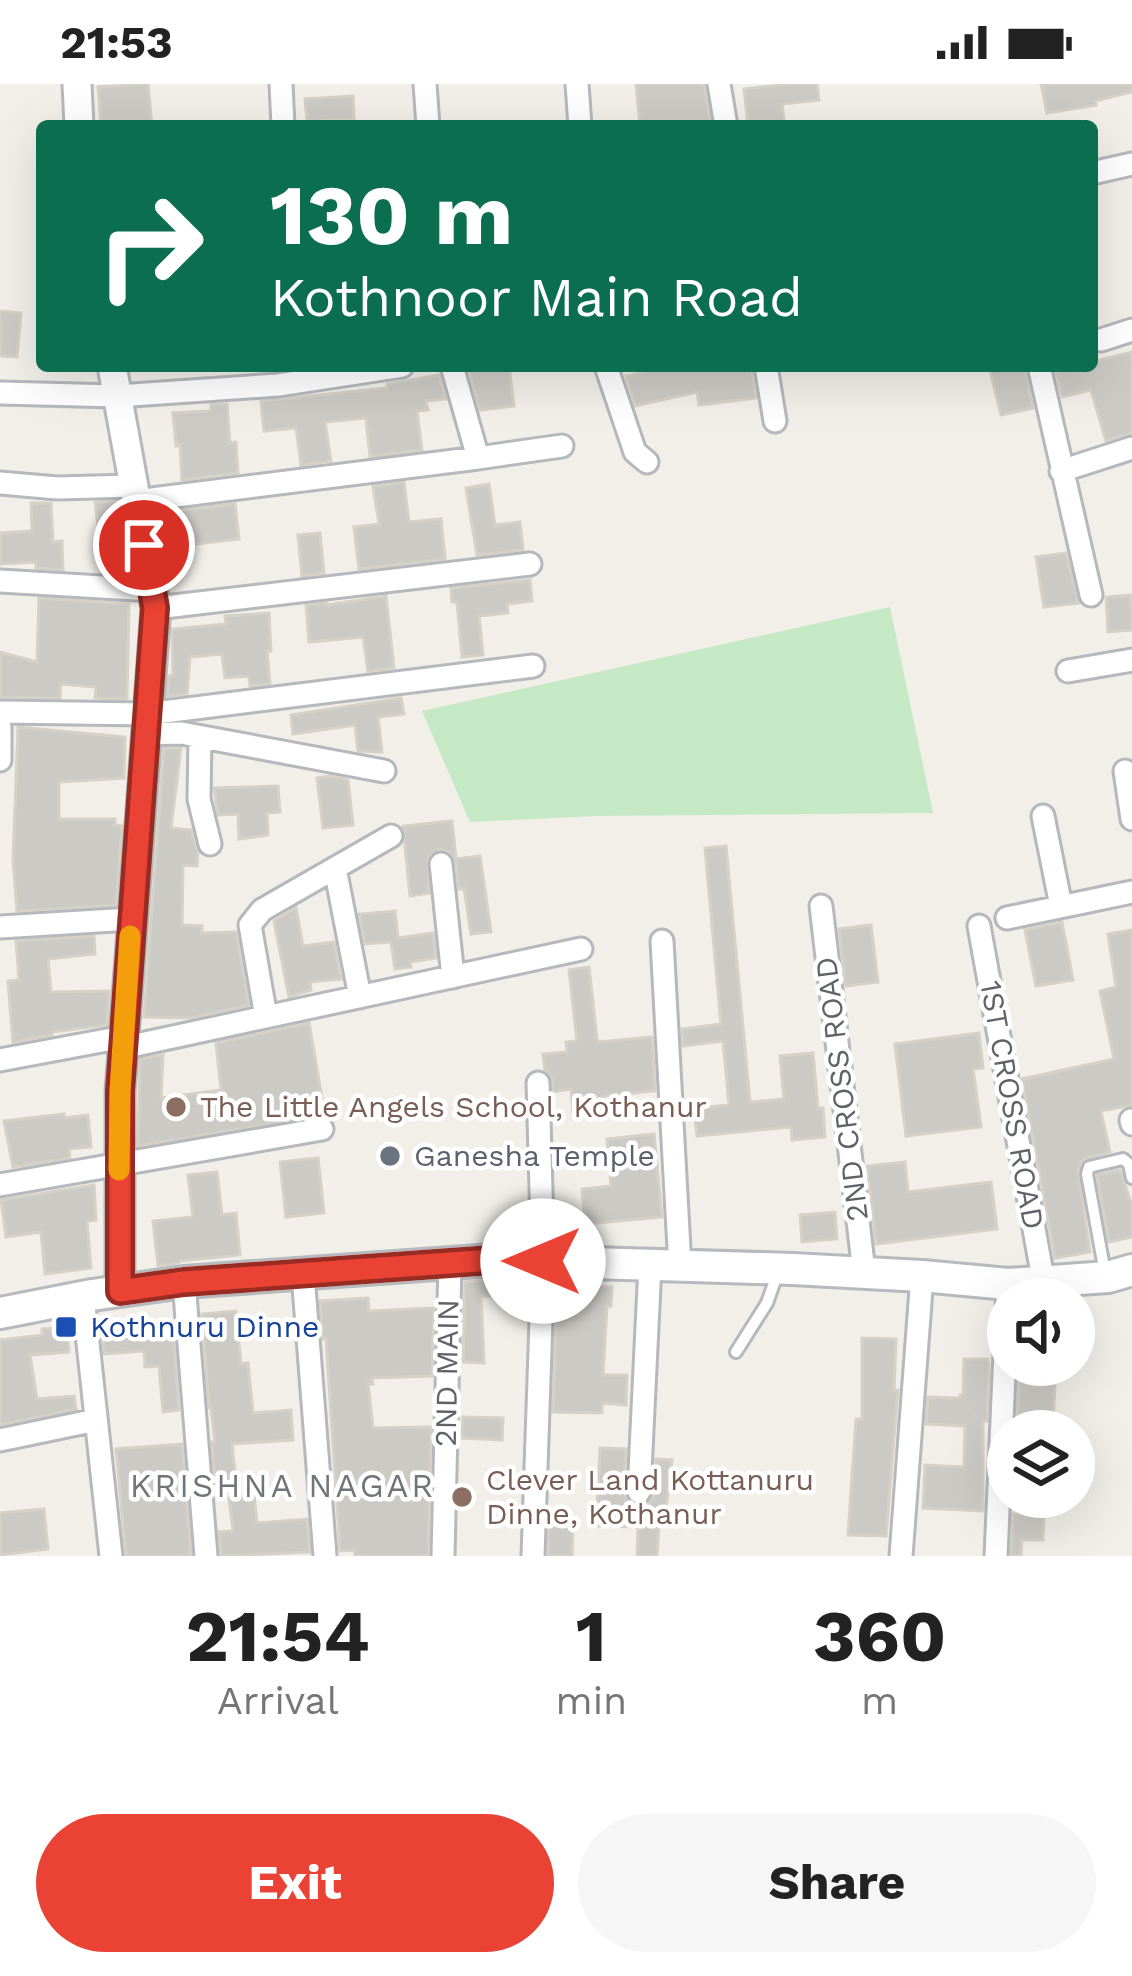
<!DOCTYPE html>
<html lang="en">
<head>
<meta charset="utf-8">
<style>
  :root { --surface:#fff; --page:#f6f6f6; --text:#222; --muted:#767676; --accent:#ea4335 }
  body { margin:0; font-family:"Work Sans",sans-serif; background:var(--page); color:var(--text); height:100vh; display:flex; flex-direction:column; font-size:45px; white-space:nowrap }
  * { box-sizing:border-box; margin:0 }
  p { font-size:39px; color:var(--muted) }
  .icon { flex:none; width:66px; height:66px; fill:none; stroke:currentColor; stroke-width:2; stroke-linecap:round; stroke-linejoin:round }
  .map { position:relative; height:1472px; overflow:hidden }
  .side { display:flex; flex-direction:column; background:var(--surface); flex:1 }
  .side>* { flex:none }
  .guide { position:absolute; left:36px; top:36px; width:1062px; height:252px; border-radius:12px; box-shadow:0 12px 48px #0002; background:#0b6e4f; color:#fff; overflow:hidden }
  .fabs { position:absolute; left:987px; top:1194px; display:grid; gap:24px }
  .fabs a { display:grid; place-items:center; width:108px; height:108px; border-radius:50%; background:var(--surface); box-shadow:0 12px 48px #0002; font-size:60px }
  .pin { position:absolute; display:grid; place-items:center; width:102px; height:102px; color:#fff; margin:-51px; border:6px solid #fff; border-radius:50%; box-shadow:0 3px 12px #0007 }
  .me { position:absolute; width:132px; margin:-66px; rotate:270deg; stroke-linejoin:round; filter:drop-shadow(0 0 9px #0008) }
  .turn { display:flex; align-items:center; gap:42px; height:252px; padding:0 36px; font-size:54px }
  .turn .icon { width:156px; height:156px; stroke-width:2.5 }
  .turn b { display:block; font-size:84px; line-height:102px }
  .eta { display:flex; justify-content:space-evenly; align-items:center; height:204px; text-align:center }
  .eta b { font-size:72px; font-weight:700; line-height:84px }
  .action { display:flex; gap:24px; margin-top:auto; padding:24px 36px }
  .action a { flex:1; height:138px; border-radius:72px; background:var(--accent); color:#fff; font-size:48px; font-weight:700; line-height:138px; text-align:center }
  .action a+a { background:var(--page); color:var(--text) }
  .status { display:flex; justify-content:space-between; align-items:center; height:84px; padding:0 60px; background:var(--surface); direction:ltr }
  .status svg { height:33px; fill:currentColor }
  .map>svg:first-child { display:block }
  .green { fill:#c5e8c5 }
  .building { fill:#cccac5; stroke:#d6d1c6; stroke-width:3 }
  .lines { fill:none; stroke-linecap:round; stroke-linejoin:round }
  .service-casing { stroke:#b5b8bc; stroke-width:16 }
  .minor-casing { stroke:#b5b8bc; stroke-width:27 }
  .tertiary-casing { stroke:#b5b8bc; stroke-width:33 }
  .secondary-casing { stroke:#b6babf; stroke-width:36 }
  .service { stroke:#fff; stroke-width:10 }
  .minor { stroke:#fff; stroke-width:21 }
  .tertiary { stroke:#fff; stroke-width:27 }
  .secondary { stroke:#fff; stroke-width:30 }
  .route-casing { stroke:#982c22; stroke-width:30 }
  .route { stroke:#ea4335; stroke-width:21 }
  .slow { stroke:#f59e0b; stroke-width:21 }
  .education-dot { fill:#8d6e63; stroke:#fff; stroke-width:4.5 }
  .worship-dot { fill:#6b7280; stroke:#fff; stroke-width:4.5 }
  .transit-dot { fill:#1a4fb4; stroke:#fff; stroke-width:4.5 }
  .labels { text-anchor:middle; stroke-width:9; stroke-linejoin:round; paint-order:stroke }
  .street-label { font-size:30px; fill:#5f6368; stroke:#fff }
  .education-label { font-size:30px; fill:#785e54; stroke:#fff; text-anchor:start }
  .worship-label { font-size:30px; fill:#5b616d; stroke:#fff; text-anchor:start }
  .transit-label { font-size:30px; fill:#164399; stroke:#fff; text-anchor:start }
  .neighbourhood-label { font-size:33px; letter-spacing:3px; fill:#70757a; stroke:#fff }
</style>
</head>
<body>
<div class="status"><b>21:53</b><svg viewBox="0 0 49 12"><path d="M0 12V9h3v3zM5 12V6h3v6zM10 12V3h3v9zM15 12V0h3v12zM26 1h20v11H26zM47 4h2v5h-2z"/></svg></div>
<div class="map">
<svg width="1132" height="1472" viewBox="0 0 1132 1472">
  <rect width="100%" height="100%" fill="#f1efe8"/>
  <path class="green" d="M890,523L933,729L596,732L470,738L422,627Z"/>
  <path class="building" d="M148,0L152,42H101L98,3Z
    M636,0H704L711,42H640Z
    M790,0H817L819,16L782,20L785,42H748L744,5Z
    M1041,0H1132V8L1095,17L1096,21L1047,29Z
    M353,12L354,35L307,37L305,15Z
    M0,227L21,229L17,273L0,272Z
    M1132,268V349L1106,357L1091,306L1062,313L1056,288L1078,282H1092V278Z
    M509,282L514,322L480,326L469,287Z
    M672,282H751L756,314L699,321L697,308L635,322L626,292Z
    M989,282H1024L1033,324L1001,331Z
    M439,291L446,315L426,317L428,326L417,327L422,366L370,373L366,334L325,338L331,377L301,381L296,344L264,347L261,317L387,304V300Z
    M227,320L230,359L236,358L238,389L182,396L180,361L176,362L173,329L211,327V321Z
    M404,398L409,438L441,435L445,475L359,485L354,443L379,440L373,402Z
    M489,400L495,441L520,438L523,466L477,471L466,404Z
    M118,417L119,420L128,490L104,488L95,418Z
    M31,419H51L53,458L62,457L63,486L36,484V478L0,480V449L32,447Z
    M235,420L239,455L163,464L157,429Z
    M320,449L324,489L302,492L298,451Z
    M1066,469L1079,519L1044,523L1036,473Z
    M530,496L532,517L507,520L508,529L479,532L483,571L462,573L457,518H452L451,504Z
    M1130,511L1132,546L1108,548L1106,513Z
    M386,512L394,584L368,587L363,553L309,558L306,521L327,519V521Z
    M39,514L129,520L127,615L95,614L96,603L61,600L60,614L0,613V568L37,578Z
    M269,529L271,567H267L270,600L250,602L249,592L225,594L222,570L190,573L187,610L167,612L169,592L173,591L172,545L226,540L225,532Z
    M401,614L404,630L378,633L382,668L358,667L355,641L293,650L291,631Z
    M18,643L125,653L124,694L59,698V735H115V741L122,742L116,821L17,827L13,776Z
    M164,664H181L171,744L191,746L198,768L197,782L183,781L182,841L202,842V849L236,848L249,921L191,934L144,933Z
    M330,692L348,696L353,741L323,744L317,694Z
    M278,702L280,728L267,729L268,751L239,755L238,730L218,731L214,704Z
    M452,737L456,775L480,772L491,848L471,850L464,804L459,805L456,777L448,767L438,765L428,773L429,809L410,812L403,742Z
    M726,762L750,1018L784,1015L780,972L813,969L818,1024H823L825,1053L792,1056L791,1043L697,1052L694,1024L729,1021L723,957L683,962L682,945L721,940L705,764Z
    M296,824L303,862L334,858L341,895L310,898L311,906L289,913L274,837Z
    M395,827L398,854L433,849L436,874L410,878L411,883L395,885L391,858L365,860L359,830Z
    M1062,838L1073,896L1036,902L1025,846Z
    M871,841L878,898L846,902L839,845Z
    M1132,846V1021L1101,1027L1110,1068L1083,1075L1078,1087L1090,1168L1055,1174L1022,995L1114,975L1100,907L1116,903L1108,850Z
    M94,852L95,870L48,875L51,908L109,907L107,941L52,948V951L13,958L8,897L19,896L16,857Z
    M589,883L597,955L599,958L652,953L655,1007L604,1012L605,1025L573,1028L571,1005L553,1008L551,992L545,986L543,970L567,968L566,958L577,957L569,886Z
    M309,939L325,1031L138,1062L140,975L163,971L161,1014L221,1006L216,959Z
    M979,949L983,984L973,985L981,1043L906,1052L895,960Z
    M64,1030V1034L88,1031L91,1063L69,1065L70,1074L13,1083L4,1037Z
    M654,1050L662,1133L585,1140L582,1105L611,1102L607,1055Z
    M318,1074L324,1129L286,1133L280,1078Z
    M905,1078L908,1108L991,1098L997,1145L876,1160L867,1082Z
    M1120,1086L1132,1122V1153L1109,1158L1097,1091Z
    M217,1088L222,1131L236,1129L240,1171L179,1177V1179L158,1182L153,1137L193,1133L188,1091Z
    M94,1101L96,1136L87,1137L91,1184L45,1190L41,1148L6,1153L1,1116Z
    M835,1128L837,1155L802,1158L800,1131Z
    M492,1196H516V1213L481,1212L484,1279L463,1278L465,1198Z
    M579,1202L612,1203L611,1222H607L603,1291H627L626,1321L602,1319V1329L553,1328L556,1229L577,1230Z
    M368,1214L369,1227L434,1224L432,1292L372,1294L373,1300H368L373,1344L431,1343L428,1472H355V1466L340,1467L326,1255H323L320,1217Z
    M236,1227L241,1280L248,1279L253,1329L291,1326L293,1356L232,1360L236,1398L215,1400L212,1358H215L211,1324H209L202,1230Z
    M67,1243L69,1268L30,1271L37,1315L74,1312L76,1325L0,1341V1256L42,1251V1245Z
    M173,1244L179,1326L163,1328L159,1282L145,1283L144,1267L104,1270L103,1248Z
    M862,1254L896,1255L894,1306H898L886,1452L848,1451L856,1335H862Z
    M964,1275H988L989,1281L987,1337H983V1427L923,1424L925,1381L964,1383L965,1342L926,1340L928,1313L960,1314V1311H963Z
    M1019,1281H1056L1053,1340L1017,1338Z
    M463,1333L503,1334L502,1356L462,1354Z
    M182,1360L191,1472H126L116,1365Z
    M600,1364L626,1365L624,1408L630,1420L637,1423L647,1421L652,1415L656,1375L672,1376L664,1441H659L657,1472H637L638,1443L596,1442Z
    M254,1411L257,1439L307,1435L310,1468L221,1472L219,1448L233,1447L229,1414Z
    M44,1425L48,1465L0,1471V1429Z
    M1013,1430L1044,1431L1043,1456H1022L1021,1472H1011Z
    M549,1437H573L572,1472H548Z"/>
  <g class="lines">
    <defs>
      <path id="service" d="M1105,1189L1087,1090L1089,1083L1123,1075L1129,1080L1132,1094
        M736,1268L767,1219L778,1188"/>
      <path id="minor" d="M281,0L283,42
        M425,0L428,42
        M577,0L580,42
        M719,0L726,42
        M1092,89L1132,80
        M1101,256L1132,246
        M606,282L635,368L647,378
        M766,282L775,337
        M1039,282L1091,511
        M0,309L117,312L278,301L402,282
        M478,374L562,362
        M1061,387L1132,364
        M0,399L57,404L133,402
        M136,417L478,374L452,282
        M0,497L152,506
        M156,524L530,480
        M1068,587L1132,576
        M0,628L147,630L533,582
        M0,643V676
        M144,650L181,649L384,687
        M200,653L199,715L210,760
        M1125,687L1132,735
        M1043,732L1061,822
        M441,780L453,893
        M335,784L360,913
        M821,822L864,1188
        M1007,834L1132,808
        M979,842L1044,1200
        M0,843L131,835
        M662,857L680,1183
        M266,933L250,841L262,826L391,752
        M122,964L581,865
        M0,976L123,953
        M1131,1036L1132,1040
        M0,1101L322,1045
        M303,1190L325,1472
        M184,1198L206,1472
        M83,1213L111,1472
        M0,1356L96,1336
        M639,1408L650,1181
        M443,1472L450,1179
        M533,1472L543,1177L538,999
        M901,1472L922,1192
        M996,1472L1008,1200"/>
      <path id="tertiary" d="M77,0L79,42
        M112,282L156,524L120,1007V1207"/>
      <path id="secondary" d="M0,1229L92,1211L184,1198L492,1176L793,1185L922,1192L1008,1200L1108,1193L1132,1186"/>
    </defs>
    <use href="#service" class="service-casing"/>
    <use href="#minor" class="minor-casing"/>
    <use href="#tertiary" class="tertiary-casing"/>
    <use href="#secondary" class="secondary-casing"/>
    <use href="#service" class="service"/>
    <use href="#minor" class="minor"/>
    <use href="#tertiary" class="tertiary"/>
    <use href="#secondary" class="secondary"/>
  </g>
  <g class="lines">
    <defs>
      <path id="route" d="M144,461L155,524L120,1007V1207L184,1198L492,1176L543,1177"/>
    </defs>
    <use href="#route" class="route-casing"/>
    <use href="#route" class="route"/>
    <path class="slow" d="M119,1086L120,1007L130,852"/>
  </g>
  <g class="education-dot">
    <circle cx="176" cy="1023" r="12"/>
    <circle cx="462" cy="1413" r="12"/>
  </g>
  <circle class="worship-dot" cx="390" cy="1072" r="12"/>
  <rect class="transit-dot" x="54" y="1231" width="24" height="24" rx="6"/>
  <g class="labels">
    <g class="street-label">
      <text transform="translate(842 1005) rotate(-97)" y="10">2ND CROSS ROAD</text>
      <text transform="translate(1012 1021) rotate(80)" y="10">1ST CROSS ROAD</text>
      <text transform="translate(447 1289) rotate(-89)" y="10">2ND MAIN</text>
    </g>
    <g class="education-label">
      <text x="200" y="1033">The Little Angels School, Kothanur</text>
      <text x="486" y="1406">Clever Land Kottanuru<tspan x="486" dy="34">Dinne, Kothanur</tspan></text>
    </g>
    <g class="worship-label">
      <text x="414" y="1082">Ganesha Temple</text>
    </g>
    <g class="transit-label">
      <text x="90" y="1253">Kothnuru Dinne</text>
    </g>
    <g class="neighbourhood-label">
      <text x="283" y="1413">KRISHNA NAGAR</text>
    </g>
  </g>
</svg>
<div class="fabs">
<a><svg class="icon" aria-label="sound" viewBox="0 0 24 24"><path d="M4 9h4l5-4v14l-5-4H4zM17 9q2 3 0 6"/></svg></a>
<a><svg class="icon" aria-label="layers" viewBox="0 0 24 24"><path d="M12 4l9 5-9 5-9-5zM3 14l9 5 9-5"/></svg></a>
</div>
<div class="pin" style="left:144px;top:461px;background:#d93025"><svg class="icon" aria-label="arrive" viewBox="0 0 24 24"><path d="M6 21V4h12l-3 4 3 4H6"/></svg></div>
<svg class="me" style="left:543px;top:1177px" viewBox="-20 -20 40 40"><circle r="19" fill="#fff"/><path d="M0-13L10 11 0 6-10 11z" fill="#ea4335"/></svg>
<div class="guide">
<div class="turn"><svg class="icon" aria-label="right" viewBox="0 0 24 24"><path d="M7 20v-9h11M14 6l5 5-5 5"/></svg><div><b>130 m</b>Kothnoor Main Road</div></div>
</div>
</div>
<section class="side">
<div class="eta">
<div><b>21:54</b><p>Arrival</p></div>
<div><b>1</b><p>min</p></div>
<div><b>360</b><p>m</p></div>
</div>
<div class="action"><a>Exit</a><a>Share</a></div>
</section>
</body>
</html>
